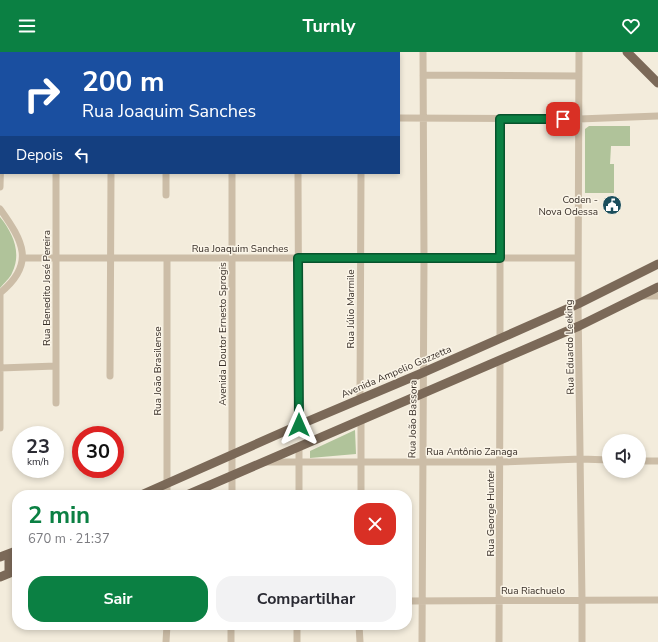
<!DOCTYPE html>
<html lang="pt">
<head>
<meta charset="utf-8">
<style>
  :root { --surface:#fff; --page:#f2f2f3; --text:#2b2b33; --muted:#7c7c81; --accent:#0b8043 }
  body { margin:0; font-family:"Nunito Sans",sans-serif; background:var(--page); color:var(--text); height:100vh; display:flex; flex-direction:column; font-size:15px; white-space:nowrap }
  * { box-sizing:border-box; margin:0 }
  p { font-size:13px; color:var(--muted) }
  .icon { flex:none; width:22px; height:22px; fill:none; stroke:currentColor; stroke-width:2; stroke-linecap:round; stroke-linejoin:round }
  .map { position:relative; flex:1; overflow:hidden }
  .sheet { position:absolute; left:12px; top:438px; width:400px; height:140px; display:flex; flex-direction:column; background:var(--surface); border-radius:16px; box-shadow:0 2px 6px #0003 }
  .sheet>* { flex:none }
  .guide { position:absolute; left:0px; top:0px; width:400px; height:122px; box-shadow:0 2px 6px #0003; background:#1a4fa0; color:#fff; overflow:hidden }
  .controls { position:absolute; left:602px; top:382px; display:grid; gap:8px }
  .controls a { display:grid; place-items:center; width:44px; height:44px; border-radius:50%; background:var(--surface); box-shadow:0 2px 6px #0003; font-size:20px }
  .speed { position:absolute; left:12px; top:374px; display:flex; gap:8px; font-size:20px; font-weight:700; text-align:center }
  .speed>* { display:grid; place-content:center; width:52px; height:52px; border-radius:50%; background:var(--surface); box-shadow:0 2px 6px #0003; line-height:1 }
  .speed small { font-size:10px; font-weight:400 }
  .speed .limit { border:6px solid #d22; background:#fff; color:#111 }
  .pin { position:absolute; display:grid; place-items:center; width:34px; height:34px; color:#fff; margin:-17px; border-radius:8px; box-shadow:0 2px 6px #0006 }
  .me { position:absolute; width:44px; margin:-22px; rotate:0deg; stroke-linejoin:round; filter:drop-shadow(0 0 3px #0008) }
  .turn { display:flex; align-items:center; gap:14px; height:84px; padding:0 16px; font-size:18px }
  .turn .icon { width:52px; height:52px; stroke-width:2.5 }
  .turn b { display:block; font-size:28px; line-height:34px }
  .then { display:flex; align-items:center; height:38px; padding:0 16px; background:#0003; gap:8px; font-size:15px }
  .round { display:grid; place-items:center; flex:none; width:42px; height:42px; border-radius:16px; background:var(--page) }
  .overview { display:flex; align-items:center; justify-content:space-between; height:68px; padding:0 16px }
  h1 { font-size:24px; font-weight:700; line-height:30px; color:var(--accent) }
  .primary-button { display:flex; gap:8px; margin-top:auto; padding:8px 16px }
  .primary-button a { flex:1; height:46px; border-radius:16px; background:var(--accent); color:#fff; font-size:16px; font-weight:700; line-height:46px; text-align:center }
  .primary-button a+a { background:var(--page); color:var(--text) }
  header { display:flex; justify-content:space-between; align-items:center; height:52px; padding:0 16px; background:var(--accent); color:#fff; font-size:18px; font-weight:700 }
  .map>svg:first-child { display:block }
  .green { fill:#b0c39a }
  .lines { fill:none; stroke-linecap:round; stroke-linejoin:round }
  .minor { stroke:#ccbda7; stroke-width:7 }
  .major { stroke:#7b6958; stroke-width:9 }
  .route-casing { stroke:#07532c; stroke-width:10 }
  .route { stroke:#0b8043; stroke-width:7 }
  .labels { text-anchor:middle; stroke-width:3; stroke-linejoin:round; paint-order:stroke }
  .poi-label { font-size:10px; fill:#382f28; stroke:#fbf5e8; text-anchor:end }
  .street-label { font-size:10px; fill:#382f28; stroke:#fbf5e8 }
</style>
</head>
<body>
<header><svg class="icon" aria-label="menu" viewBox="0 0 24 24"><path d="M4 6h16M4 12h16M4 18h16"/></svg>Turnly<svg class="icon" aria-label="heart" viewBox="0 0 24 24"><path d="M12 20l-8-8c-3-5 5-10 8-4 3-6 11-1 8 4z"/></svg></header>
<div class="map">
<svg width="658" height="590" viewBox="0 0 658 590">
  <rect width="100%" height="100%" fill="#f3ecdc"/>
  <path class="green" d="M589,74H630V94H611L610,112H614V141H585V77Z
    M0,165C13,181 22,201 12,221C10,226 4,231 0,236Z
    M355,378L356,402L310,406V399Z"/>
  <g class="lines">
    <path class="minor" d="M232,0V1
      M297,0V1
      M360,0V1
      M579,0L578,252L582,548V590
      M4,1V0
      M58,1V0
      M113,1V0
      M168,1V0
      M423,23L579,24
      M399,66L579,67L658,64
      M0,67H1
      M232,121V443
      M298,121L299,373
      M0,135L1,98
      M166,143V121
      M0,157C23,189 36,212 0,241
      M23,206H578
      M0,241V376
      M640,244H658
      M500,286V67
      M0,316L56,314
      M110,324L111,121
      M360,346L361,121
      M56,351V121
      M639,409H658
      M265,410H500L581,407L609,408
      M167,443V207
      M299,443V395
      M361,443V368
      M407,549L658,548
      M359,573L360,590
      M166,590L167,573
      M231,590V573
      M297,590V573
      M422,590L424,206L423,0
      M499,590L500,308"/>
    <path class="major" d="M627,0L658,31
      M141,443L299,373L422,321L578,252L658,212
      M187,443L579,274L658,235
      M0,505L16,499
      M9,521V509L16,498
      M0,525L17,518"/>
  </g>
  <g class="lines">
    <defs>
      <path id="route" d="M299,373L298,206H500V67H563"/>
    </defs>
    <use href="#route" class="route-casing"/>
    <use href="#route" class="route"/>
  </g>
  <defs>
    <symbol id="civic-disc" viewBox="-11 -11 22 22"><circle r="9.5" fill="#1b4e5c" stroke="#fbf5e8"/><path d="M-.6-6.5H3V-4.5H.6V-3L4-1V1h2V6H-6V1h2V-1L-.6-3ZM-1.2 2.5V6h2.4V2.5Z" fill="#fff"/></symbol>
  </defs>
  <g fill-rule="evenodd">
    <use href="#civic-disc" x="601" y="142" width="22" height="22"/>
  </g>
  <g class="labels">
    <g class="poi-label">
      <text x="598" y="151">Coden -<tspan x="598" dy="12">Nova Odessa</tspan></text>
    </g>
    <g class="street-label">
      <text x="240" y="200">Rua Joaquim Sanches</text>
      <text transform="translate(46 236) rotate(-90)" y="4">Rua Benedito José Pereira</text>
      <text transform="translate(350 257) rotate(-90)" y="4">Rua Júlio Marmile</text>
      <text transform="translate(222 282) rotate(-90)" y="4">Avenida Doutor Ernesto Sprogis</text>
      <text transform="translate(569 295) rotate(-91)" y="4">Rua Eduardo Leeking</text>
      <text transform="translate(157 319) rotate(-90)" y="4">Rua João Brasilense</text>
      <text transform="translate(396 319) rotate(-23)" y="4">Avenida Ampelio Gazzetta</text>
      <text transform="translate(412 367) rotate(-89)" y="4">Rua João Bassora</text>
      <text x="472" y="403">Rua Antônio Zanaga</text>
      <text transform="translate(490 461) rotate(-90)" y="4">Rua George Hunter</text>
      <text x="533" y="542">Rua Riachuelo</text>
    </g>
  </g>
</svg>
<div class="controls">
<a><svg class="icon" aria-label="sound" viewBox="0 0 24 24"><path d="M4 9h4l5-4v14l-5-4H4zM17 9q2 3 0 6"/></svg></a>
</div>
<div class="speed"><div>23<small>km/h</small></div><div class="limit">30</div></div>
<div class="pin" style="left:563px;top:67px;background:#d93025"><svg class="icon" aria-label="arrive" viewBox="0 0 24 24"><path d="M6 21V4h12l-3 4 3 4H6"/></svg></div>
<svg class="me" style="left:299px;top:373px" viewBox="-20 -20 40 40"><path d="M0-17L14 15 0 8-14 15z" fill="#0b8043" stroke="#fff" stroke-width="4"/></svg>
<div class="guide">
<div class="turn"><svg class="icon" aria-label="right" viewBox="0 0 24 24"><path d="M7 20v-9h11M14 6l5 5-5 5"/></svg><div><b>200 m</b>Rua Joaquim Sanches</div></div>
<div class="then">Depois<svg class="icon" aria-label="left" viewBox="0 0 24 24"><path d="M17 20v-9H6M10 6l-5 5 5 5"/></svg></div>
</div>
<section class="sheet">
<div class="overview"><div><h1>2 min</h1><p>670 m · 21:37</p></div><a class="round" style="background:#d93025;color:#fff"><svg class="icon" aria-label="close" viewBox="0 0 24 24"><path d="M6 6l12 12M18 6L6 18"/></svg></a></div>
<div class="primary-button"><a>Sair</a><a>Compartilhar</a></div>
</section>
</div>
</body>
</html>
